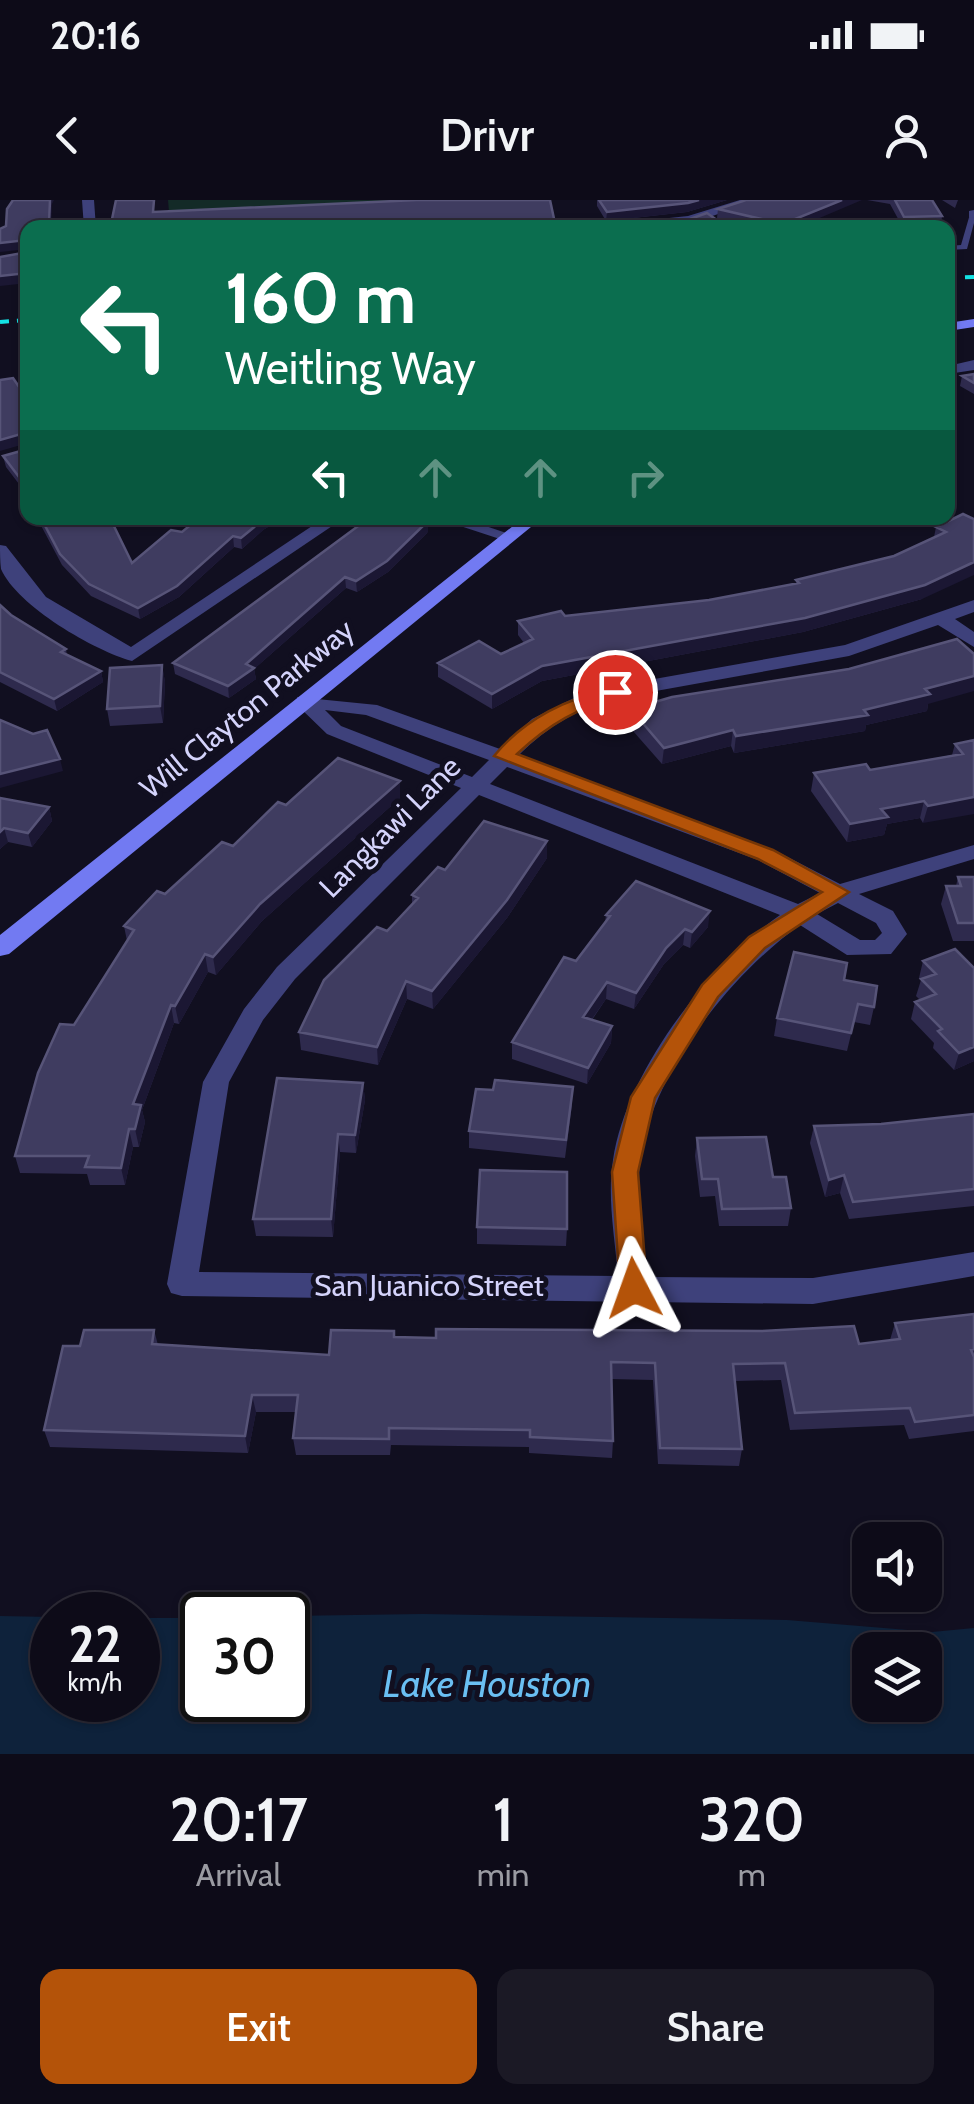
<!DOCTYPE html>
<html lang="en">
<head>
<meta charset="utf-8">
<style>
  :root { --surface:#0d0b18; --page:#1b1925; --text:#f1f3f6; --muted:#9a9ba2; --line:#2d2b37; --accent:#b45309 }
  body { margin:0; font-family:Cabin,sans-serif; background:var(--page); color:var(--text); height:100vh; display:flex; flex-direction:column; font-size:38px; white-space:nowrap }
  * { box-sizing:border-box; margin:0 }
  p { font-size:32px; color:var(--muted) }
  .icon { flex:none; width:55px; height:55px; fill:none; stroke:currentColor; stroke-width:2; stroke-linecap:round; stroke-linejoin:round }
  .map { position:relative; height:1554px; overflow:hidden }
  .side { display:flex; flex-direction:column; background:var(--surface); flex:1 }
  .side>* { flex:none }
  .hud { position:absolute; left:20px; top:20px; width:935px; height:305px; border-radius:20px; box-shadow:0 2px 8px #0004,0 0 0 2px var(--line); background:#0b6e4f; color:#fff; overflow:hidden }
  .fabs { position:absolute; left:852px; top:1322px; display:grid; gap:20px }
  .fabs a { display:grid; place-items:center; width:90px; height:90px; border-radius:20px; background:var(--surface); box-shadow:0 2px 8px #0004,0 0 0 2px var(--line); font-size:50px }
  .speed { position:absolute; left:30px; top:1392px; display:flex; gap:20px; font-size:50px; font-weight:700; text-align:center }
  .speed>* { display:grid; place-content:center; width:130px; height:130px; border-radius:50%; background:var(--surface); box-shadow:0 2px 8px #0004,0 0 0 2px var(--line); line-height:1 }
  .speed small { font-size:25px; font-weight:400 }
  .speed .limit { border:5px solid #111; border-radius:15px; background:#fff; color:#111 }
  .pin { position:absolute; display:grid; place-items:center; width:85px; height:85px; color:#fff; margin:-42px; border:5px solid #fff; border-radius:50%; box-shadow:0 2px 10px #0007 }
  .me { position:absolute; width:110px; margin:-55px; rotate:356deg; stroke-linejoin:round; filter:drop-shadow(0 0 8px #0008) }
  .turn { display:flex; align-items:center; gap:35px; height:210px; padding:0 40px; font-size:45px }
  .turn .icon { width:130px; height:130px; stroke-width:2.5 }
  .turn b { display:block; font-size:70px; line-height:85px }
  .lanes { display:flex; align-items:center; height:95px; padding:0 40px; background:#0003; justify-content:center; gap:50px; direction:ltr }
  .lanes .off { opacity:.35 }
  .eta { display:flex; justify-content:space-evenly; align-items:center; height:170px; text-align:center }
  .eta b { font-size:60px; font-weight:600; line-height:70px }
  .button { display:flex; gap:20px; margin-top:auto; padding:20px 40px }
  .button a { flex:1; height:115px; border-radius:20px; background:var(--accent); color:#fff; font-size:40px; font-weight:600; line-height:115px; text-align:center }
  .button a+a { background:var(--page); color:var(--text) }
  .status { display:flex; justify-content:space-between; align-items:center; height:70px; padding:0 50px; background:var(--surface); direction:ltr }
  .status svg { height:28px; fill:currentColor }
  header { display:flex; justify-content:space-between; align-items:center; height:130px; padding:0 40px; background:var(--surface); font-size:45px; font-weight:600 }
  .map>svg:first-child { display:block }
  .green { fill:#132a27 }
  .water { fill:#0e223b; fill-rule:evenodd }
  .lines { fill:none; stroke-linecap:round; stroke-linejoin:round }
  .lane { fill:#3e417b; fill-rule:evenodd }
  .street { fill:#3e417b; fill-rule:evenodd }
  .secondary { fill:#727af2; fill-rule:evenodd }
  .rail { stroke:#14e3e5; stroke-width:4; stroke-dasharray:9 8; stroke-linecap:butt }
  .wall { fill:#2e2a4d }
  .shaded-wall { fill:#1b1733 }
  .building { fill:#3f3c60; stroke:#575478; stroke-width:2.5 }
  .route { fill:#b45309; stroke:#753606; stroke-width:2.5 }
  .labels { text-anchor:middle; stroke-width:10; stroke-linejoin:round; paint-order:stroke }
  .street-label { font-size:30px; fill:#d4d3fb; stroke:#110f20 }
  .near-water-label { font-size:38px; font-style:italic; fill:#6abff2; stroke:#110f20 }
</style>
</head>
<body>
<div class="status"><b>20:16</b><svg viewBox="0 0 49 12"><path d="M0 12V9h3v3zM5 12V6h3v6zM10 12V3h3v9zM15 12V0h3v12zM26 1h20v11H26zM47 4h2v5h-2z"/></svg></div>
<header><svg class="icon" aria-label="back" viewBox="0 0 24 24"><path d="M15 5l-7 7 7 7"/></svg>Drivr<svg class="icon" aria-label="person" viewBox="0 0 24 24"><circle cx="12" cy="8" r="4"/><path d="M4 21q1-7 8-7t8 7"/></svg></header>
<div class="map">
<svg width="974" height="1554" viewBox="0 0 974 1554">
  <rect width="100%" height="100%" fill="#110f20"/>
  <path class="green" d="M168,0H532L185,14L98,22L169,12Z"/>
  <path class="water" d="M423,1414L787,1420L932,1432L974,1428V1554H0V1416L52,1417V1500H138V1418H202V1500H288V1416ZM870,1450H925V1505H870Z"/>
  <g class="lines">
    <path class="lane" d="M974,12V23L967,49L948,50V46L961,45L970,14Z"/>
    <path class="street" d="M82,0H94L96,28H84Z
      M740,0H759L689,24L575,28L688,16Z
      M974,10V18L969,17V11Z
      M974,160V170L948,174V166Z
      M324,318H344L132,461C95,451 17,406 1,369C0,362 0,352 0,345L6,346L46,397L131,447Z
      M436,318H462L518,337L509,342Z
      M974,400V412L955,419L974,432V447L938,425L849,456L617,498C577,509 548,526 518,556L774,650L840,684L974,645V659L859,694L893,711L907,734L891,754L847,755L800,725C730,775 651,874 640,962C636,1000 644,1039 648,1077L813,1078L974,1052V1076L813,1104L182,1096L171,1093L167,1084L203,882L244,809L277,767L461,588L327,534L297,505V497L377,505L500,549L532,519L576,497L615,486L845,445ZM325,510L366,515L489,560L472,577L341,526ZM507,567L758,660L820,693L798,704L490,584ZM479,595L780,715C709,765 626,871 613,960C607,998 615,1038 618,1076L199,1072L229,882L263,820L295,779ZM838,703L876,723L882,733L875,740H860L817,714Z"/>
    <path class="secondary" d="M974,119V127L948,131V123Z
      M523,318H542L9,754L0,756V735Z"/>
    <path class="rail" d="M948,78L974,77
      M0,122L28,120"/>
  </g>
  <path class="wall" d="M597,0H727L687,12L606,21L597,6Z
    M867,0H932L942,16L941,25L902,26L890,4Z
    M942,0H958L955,8Z
    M718,9L796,28H757L717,18Z
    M974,174V194L960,186L962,176Z
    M28,249V299L22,288L6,267L3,256Z
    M963,314L922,399L803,432L542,481L492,509L438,477V463L501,454L524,443L518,435V421L709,400L796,383V380L894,356L934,337L936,327Z
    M37,318H110L132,363L182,332L199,318H283L263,330L242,349L234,347L179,397L140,419L91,396L62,365Z
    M428,332L388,372L357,392L346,388L254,469L256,479L229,498L175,474L173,463Z
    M0,405L11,415L66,449L67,455L101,471L103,482L57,511L0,482Z
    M162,465L165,482L163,523L110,526L107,509Z
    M928,504L927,511L866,525L865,531L734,553L731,546L662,564L633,531L635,514L641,513V506Z
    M974,540L923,623L920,618L887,624L884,635L847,642L811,591L814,573L870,570L952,555L955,544Z
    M0,598L49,607L52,621L32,647L8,642L0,649Z
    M400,598L262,721L216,775L208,772L179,824L174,823L142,910L145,922L139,947H133L125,985H90L87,974L20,973L15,956L74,825L127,741L124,726L165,694L233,646L286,605Z
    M547,641V658L507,718L433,809L407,799L378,865L301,850L299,832L412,704V695L445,670Z
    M958,677H974V741H953L941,704L946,686H956Z
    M606,715L708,727L690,748L683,745L664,764L634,809L606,799L592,820L612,826L611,843L587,884L512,859V842L605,722Z
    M923,761L974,768V861L954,870L933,848L934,843L911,819L915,802L920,800L916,796L921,780L919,778Z
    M844,780L874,807L870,825L854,822L847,851L774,836L777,818Z
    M363,883L365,900L356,953L340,952L333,1037L256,1036L253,1019Z
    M572,905L565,958L469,948V931Z
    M974,914V1006L849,1019L840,993L825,997L810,943L814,926L881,924Z
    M697,938L773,977L791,1008L788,1026H719L715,996L700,997L695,956Z
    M477,1027L567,1029L566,1046L477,1044Z
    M974,1114V1231L909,1239L904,1225L790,1230L781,1180L735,1181L742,1249L739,1266L658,1264L653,1180L611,1179L613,1241L612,1258L529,1253V1247L391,1245L390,1255H296L293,1238L296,1212H256L248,1253L50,1247L44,1230L80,1146L154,1130L158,1145L329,1155L395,1137L859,1144L890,1140L895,1123Z"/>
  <path class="shaded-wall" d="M50,0H54L52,4L51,28H50Z
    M699,0H727L687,12L606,21L607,12Z
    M842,0H862L796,28H782L783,24Z
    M26,40L28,49L0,52V43Z
    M28,73V83L0,86V76Z
    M953,208L951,218L948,219V209Z
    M28,232V243L0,251V240Z
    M265,318H283L263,330L242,349L241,338Z
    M428,321V332L388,372L357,392L356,381Z
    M233,336L234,347L179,397L140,419L138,408Z
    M974,362V375L922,399L803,432L542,481L492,509V494L542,466Z
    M345,377L346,388L254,469L256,479L229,498L228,486L246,464Z
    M162,465L165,482L163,523L160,506Z
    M101,471L103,482L57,511L54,499Z
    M974,476V491L928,504L927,511L866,525L865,531L734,553L736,536Z
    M733,530L731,546L662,564L664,548Z
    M60,559L63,571L0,588V574Z
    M400,581V598L262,721L216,775L213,757L260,704Z
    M974,597V614L923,623L928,606Z
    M924,601L920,618L887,624L884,635L847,642L850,624L881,609Z
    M49,607L52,621L32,647L28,633Z
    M4,628L8,642L0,649V632Z
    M547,641V658L507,718L433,809L432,791Z
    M710,711L708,727L690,748L692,732Z
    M685,729L683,745L664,764L634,809L636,793L666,748Z
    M205,754L208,772L179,824L175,806Z
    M406,781L407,799L378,865L377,847Z
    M607,782L606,799L582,833L583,817Z
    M171,805L174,823L142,910L145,922L139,947L135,929L133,904Z
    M612,826L611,843L587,884L588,868Z
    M974,847V861L954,870L959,853Z
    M363,883L365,900L356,953L355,935Z
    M129,929L133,947L125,985L121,968Z
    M338,934L340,952L333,1037L331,1019Z
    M844,975L840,993L825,997L829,980Z
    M252,1195L256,1212L248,1253L245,1236Z"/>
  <path class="building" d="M13,0H50L49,24L64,23V28H28V45L26,40L0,43V29L6,26L7,9Z
    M116,0H154L153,12L417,0H550L556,28H113L112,19Z
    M599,0H699L688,3L607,12Z
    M746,0H842L783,24L718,9Z
    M895,0H932L942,16L904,17Z
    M707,13L728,28H617L613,21L690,19Z
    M28,52V73L0,76V57Z
    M974,174V183L962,176Z
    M13,178L28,200V232L0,240V180Z
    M28,249V292L19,277L3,256Z
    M963,314L974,319V362L925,385L805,418L542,466L492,494L438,463L479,441L501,454L533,439L518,421L561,411L565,416L709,400L799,383L796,380L894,356L946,332L936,327Z
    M41,318H110L132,363L171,330L182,332L199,318H265L241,338L233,336L177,386L138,408L89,384L60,354Z
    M369,318H412L428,321L387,361L356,381L345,377L246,464L254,468L228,486L173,463Z
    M0,405L11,415L66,449L61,452L101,471L54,499L0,472Z
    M957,439L974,454V476L925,489L930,494L864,510L868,515L736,536L733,530L664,548L635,514L642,513L641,506L672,497L849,469Z
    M162,465L160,506L107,509L110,468Z
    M0,520L33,534L47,530L60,559L0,574Z
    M974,540V597L928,606L924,601L881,609L888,617L850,624L814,573L866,564L870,570L963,554L955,544Z
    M338,558L400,581L260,704L213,757L205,754L175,806L171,805L133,904L141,905L135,929H129L121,968L85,967L89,956H15L38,873L60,824L74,825L134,730L124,726L157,691L165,694L222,642L233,646L278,602L286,605Z
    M0,598L49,607L28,633L4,628L0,632Z
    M484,621L547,641L507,700L432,791L406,781L377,847L299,832L324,780L377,727L387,731L418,698L412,695L438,667L445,670Z
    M958,677H974V723H958L946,686H961Z
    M636,681L710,711L692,732L685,729L666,748L636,793L607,782L583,817L612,826L588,868L512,842L564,757L576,761L610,716L606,715Z
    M955,749L974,768V847L959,853L938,831L942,829L915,802L936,794L921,779L936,774L923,761Z
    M794,752L847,763L844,780L877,786L874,807L858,804L851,833L777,818Z
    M277,878L363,883L355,935L338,934L331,1019H253Z
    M495,880L573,887L566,940L469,931L476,889L493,890Z
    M974,914V989L853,1002L844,975L829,980L814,926L881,924Z
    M766,937L773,977H786L791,1008L722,1009L718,979H702L697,938Z
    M480,970L567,972V1029L477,1027Z
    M974,1114V1149L971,1150L974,1157V1215L915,1222L910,1208L795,1213L785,1163L733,1164L742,1249L660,1248L655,1163L611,1162L613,1241L530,1237V1230L389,1228V1239L293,1238L298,1195H252L245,1236L44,1230L63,1146H80L84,1130H154L152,1144L329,1155L331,1130L394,1131V1137L436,1138V1129L762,1131L854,1126L859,1144L900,1139L895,1123Z"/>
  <path class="route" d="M615,487L622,488V496C579,507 549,524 517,554L773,650L849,692L765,748L718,797L655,898L638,972L647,1088L643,1096H624L620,1088L612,972L631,897L702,785L749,737L822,692L758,659L494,556C526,517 567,499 615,487Z"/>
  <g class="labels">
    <g class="street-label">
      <text transform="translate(247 509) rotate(-39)" y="10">Will Clayton Parkway</text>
      <text transform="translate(390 627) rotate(-45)" y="10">Langkawi Lane</text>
      <text x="429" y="1096">San Juanico Street</text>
    </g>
    <g class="near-water-label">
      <text x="487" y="1497">Lake Houston</text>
    </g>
  </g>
</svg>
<div class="fabs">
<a><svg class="icon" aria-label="sound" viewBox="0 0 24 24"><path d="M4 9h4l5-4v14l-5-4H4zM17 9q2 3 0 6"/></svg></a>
<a><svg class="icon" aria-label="layers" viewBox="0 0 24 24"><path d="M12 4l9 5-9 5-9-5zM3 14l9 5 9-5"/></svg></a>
</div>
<div class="speed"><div>22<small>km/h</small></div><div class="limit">30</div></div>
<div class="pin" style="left:615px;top:492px;background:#d93025"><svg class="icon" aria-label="arrive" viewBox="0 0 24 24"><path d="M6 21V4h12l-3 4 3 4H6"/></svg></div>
<svg class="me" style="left:634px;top:1088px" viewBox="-20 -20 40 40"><path d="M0-17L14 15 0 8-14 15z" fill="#b45309" stroke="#fff" stroke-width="4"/></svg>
<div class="hud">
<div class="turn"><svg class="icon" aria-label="left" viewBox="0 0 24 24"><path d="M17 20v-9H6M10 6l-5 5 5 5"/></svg><div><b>160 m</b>Weitling Way</div></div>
<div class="lanes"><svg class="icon" aria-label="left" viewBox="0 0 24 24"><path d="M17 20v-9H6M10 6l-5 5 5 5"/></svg><svg class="icon off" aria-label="ahead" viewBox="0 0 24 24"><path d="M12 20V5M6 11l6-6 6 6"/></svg><svg class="icon off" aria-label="ahead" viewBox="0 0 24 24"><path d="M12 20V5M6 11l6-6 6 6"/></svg><svg class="icon off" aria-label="right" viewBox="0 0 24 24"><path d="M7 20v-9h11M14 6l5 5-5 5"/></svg></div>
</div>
</div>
<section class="side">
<div class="eta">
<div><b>20:17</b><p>Arrival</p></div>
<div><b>1</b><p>min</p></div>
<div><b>320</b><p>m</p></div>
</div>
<div class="button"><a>Exit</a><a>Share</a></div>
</section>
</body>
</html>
